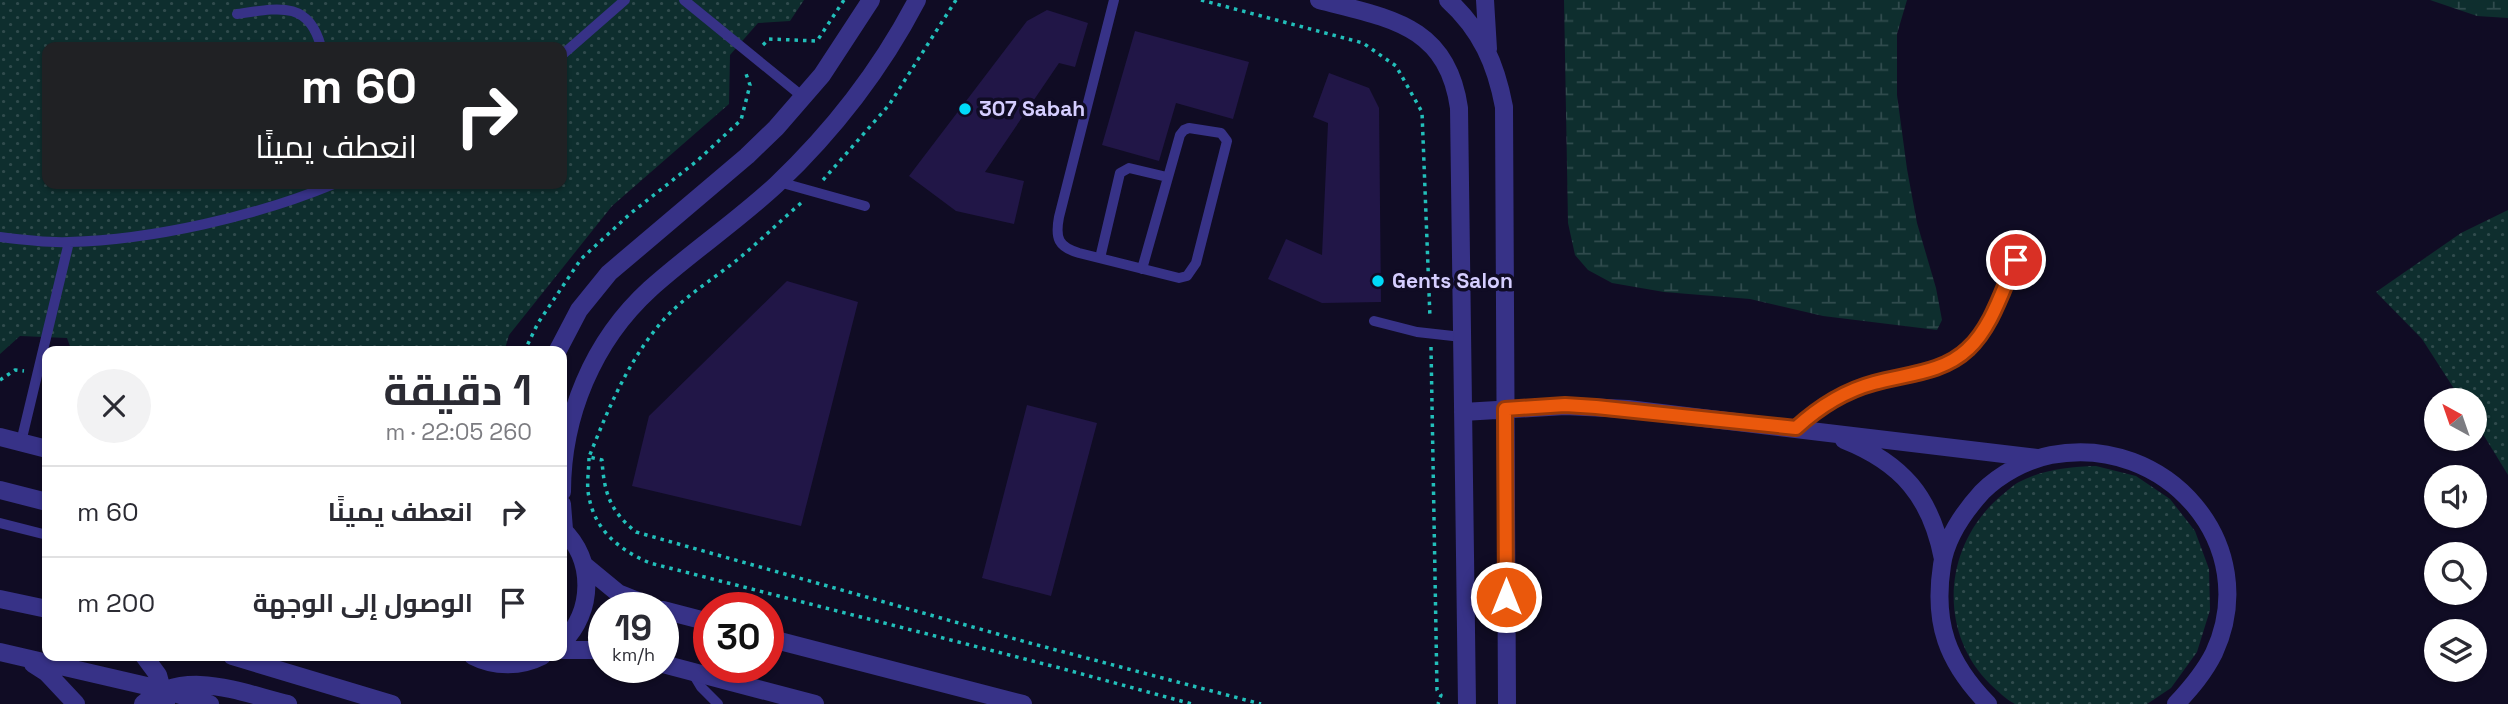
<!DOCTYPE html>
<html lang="ar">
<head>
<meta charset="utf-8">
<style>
  :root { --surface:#fff; --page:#f2f2f3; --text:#2b2b33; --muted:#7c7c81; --line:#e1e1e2 }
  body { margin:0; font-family:"Space Grotesk",Cairo,sans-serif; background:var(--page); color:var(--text); direction:rtl; height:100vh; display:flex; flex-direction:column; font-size:26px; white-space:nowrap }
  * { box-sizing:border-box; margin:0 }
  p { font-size:23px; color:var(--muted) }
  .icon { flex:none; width:38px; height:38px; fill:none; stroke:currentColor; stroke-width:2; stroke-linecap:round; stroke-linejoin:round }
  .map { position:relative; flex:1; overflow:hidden; direction:ltr }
  .details { position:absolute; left:42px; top:346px; width:525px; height:315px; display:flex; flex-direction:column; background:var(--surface); border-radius:14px; box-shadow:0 2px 5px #0004; direction:rtl }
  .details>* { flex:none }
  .banner { position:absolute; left:42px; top:42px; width:525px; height:147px; border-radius:14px; box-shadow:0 2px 5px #0004; direction:rtl; background:#202124; color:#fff; overflow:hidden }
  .needle { width:46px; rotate:320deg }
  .tools { position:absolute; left:2424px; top:388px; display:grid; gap:14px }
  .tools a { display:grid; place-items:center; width:63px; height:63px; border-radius:50%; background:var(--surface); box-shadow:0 2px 5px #0004; font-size:35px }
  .speed { position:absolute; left:588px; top:592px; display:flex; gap:14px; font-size:35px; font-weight:700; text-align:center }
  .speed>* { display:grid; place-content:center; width:91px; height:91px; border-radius:50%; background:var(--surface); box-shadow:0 2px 5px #0004; line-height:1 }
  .speed small { font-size:18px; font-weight:400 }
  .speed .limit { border:10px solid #d22; background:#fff; color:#111 }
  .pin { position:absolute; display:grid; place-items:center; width:60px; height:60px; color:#fff; margin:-30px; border:4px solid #fff; border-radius:50%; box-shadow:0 2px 7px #0007 }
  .me { position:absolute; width:77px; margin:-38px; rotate:0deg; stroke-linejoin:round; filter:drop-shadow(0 0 5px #0008) }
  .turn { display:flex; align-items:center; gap:24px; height:147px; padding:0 35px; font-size:32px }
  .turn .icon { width:91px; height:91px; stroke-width:2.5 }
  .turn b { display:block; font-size:49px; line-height:60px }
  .round { display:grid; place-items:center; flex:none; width:74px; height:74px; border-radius:37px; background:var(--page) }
  .overview { display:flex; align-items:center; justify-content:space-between; height:119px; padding:0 35px }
  h1 { font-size:42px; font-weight:700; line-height:52px }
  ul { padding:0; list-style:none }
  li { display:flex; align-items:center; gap:21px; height:91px; padding:0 35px; border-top:2px solid var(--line) }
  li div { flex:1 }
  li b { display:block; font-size:26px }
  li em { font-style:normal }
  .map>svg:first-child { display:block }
  .grass { fill:url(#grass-dots); fill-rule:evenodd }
  .wetland { fill:url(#wetland-marsh) }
  .building { fill:#211647 }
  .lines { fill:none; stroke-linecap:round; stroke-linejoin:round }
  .path { stroke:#22bfba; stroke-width:3.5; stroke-dasharray:3.5 5; stroke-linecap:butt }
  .service { stroke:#373287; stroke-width:10 }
  .minor { stroke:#373287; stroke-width:18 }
  .tertiary { stroke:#373287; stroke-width:18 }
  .route-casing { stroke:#983908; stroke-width:18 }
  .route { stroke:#ea580c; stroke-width:12 }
  .poi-dot { fill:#00daf9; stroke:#100c24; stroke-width:2.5 }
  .labels { text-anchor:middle; stroke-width:7; stroke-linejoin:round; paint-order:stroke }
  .poi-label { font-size:21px; font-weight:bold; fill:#d5ceff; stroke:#100c24; text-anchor:start }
</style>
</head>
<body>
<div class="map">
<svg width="2508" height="704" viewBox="0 0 2508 704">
  <defs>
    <pattern id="grass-dots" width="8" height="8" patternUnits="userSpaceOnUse" patternTransform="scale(1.75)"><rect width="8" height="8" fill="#0e2e2e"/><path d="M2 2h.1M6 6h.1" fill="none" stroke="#304b4d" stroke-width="1.8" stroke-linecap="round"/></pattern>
    <pattern id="wetland-marsh" width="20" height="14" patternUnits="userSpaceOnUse" patternTransform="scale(1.75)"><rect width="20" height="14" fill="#0e2e2e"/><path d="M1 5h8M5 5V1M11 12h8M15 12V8" fill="none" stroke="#304b4d"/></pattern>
  </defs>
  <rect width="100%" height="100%" fill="#100c24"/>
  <path class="grass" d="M0,0H804L790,21L758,23L730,55L729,104L612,206L509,335L504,352H72L67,338L20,336L0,354ZM47,47H562V184H47Z
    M2508,210V475L2475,421L2474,401H2462L2422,339L2376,292L2461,233Z
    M2096,466L2136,476L2170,499L2195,531L2209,569L2210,610L2197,652L2171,688L2147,704H2015C2005,699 1998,691 1990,684C1936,630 1944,543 2002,495C2007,491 2013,485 2019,482C2044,469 2069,467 2096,466Z"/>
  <path class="wetland" d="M1564,0H1907L1897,34V95L1907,169L1917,223L1936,288L1942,320L1937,330L1823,316L1750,299L1664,292L1612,283L1588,270L1575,255L1568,223Z
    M2430,0H2508V18L2477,16Z"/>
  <path class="building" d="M1047,10L1088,23L1075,67L1059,63L985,172L1024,181L1014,224L956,211L909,176L1027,21Z
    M1135,31L1249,62L1233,119L1176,103L1159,161L1102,145Z
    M1329,73L1369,88L1379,108L1381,302L1322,303L1268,279L1286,239L1322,255L1328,123L1313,117Z
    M787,281L858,302L801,526L632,486L649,416Z
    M1027,405L1097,423L1051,596L982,578Z"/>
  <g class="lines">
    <path class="path" d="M1201,0L1363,43L1396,66L1422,112L1430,318
      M763,45L769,39L817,41L844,0
      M823,180L889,105L956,0
      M801,203C779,222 759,242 737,260C713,279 687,295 666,317C629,358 609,407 589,457L602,460C604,493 610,511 636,532L1026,642L1261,704
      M1431,347L1437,690L1441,695L1438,704
      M524,352L538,323L581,259L631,213L697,161L741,120L750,85L745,71
      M0,380L15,370L24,371
      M589,458C589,470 586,485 589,497C595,531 621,551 650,563L1060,668L1192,704"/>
    <path class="service" d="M684,0L803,97
      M1114,0L1059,217C1055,238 1058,247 1079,253L1179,278L1187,276L1196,263L1227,141L1221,133L1189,128L1184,130L1180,135L1142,269
      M237,14C278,8 309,0 321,47
      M562,55L625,0
      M779,182L865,206
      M0,237C23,240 46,243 69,242C152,240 257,216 334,184
      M1100,258L1120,173L1129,168L1167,177
      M1374,321L1417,332L1462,337
      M1796,428C1819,407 1844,391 1874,383C1906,373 1943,373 1968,349C1990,329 2003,287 2016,260
      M21,442L69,242
      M0,523L47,535
      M692,672L701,687L718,704"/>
    <path class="minor" d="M1319,0C1388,18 1447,24 1459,108L1467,704
      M1448,0C1481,30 1496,64 1504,107L1507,704
      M1485,0L1488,49
      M557,352L579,310L609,273L747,156L776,128L822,75L871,0
      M1463,412L1565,406L1628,409L2037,458
      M1844,440C1902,463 1931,497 1943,559
      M562,492C562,416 593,341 650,289C690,253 736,222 776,185C833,131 881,69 917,0
      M562,504L564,530
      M0,599L47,609
      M0,652L164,690L210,704
      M144,656L158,675L166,704
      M232,656L392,704
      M33,664L47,673L76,704
      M143,704C184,667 241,693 288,704
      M1988,704C1947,662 1933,623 1942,565C1946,537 1963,513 1982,492C2000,474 2026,460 2051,455C2166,433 2264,545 2214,653C2204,673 2191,688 2176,704"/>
    <path class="tertiary" d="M0,437L47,449
      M0,490L47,502
      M562,529C595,560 594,611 562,643
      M584,565L618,593L653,607
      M663,610L709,622
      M768,638L1023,704
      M562,650H604
      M473,656C494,667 521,667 542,656
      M663,664L815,704"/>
  </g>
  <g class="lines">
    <defs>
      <path id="route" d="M1506,597L1505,409L1565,405L1596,407L1796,428C1819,407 1844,391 1874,383C1906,374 1943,373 1968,349C1992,327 2003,288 2016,260"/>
    </defs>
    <use href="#route" class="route-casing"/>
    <use href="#route" class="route"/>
  </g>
  <g class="poi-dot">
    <circle cx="965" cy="109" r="7"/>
    <circle cx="1378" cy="281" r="7"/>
  </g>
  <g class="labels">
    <g class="poi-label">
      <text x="979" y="116">307 Sabah</text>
      <text x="1392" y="288">Gents Salon</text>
    </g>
  </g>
</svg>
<div class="tools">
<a><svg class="needle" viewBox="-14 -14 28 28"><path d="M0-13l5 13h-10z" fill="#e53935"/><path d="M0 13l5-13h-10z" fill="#7c7c81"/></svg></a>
<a><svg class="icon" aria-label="sound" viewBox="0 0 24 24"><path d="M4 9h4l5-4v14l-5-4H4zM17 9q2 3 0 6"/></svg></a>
<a><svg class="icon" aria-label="search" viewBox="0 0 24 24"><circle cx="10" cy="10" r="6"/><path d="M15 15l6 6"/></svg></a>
<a><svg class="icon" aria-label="layers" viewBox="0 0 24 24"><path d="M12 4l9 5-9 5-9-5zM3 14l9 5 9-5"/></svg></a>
</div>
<div class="speed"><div>19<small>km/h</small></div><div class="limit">30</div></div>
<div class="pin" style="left:2016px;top:260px;background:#d93025"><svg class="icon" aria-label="arrive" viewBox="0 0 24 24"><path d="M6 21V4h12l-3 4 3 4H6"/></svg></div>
<svg class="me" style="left:1506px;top:597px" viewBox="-20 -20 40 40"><circle r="17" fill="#ea580c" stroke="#fff" stroke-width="3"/><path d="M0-11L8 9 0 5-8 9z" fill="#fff"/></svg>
<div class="banner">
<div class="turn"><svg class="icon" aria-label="right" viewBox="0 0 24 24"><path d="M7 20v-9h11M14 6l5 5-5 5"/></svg><div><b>60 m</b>انعطف يمينًا</div></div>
</div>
<section class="details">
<div class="overview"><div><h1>1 دقيقة</h1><p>260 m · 22:05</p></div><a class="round"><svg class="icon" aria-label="close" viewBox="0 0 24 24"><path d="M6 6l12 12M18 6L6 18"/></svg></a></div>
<ul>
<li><svg class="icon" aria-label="right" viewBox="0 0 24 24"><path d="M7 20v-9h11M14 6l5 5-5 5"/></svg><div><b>انعطف يمينًا</b></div><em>60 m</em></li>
<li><svg class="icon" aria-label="arrive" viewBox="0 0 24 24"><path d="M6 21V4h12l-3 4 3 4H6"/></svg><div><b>الوصول إلى الوجهة</b></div><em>200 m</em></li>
</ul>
</section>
</div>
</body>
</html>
